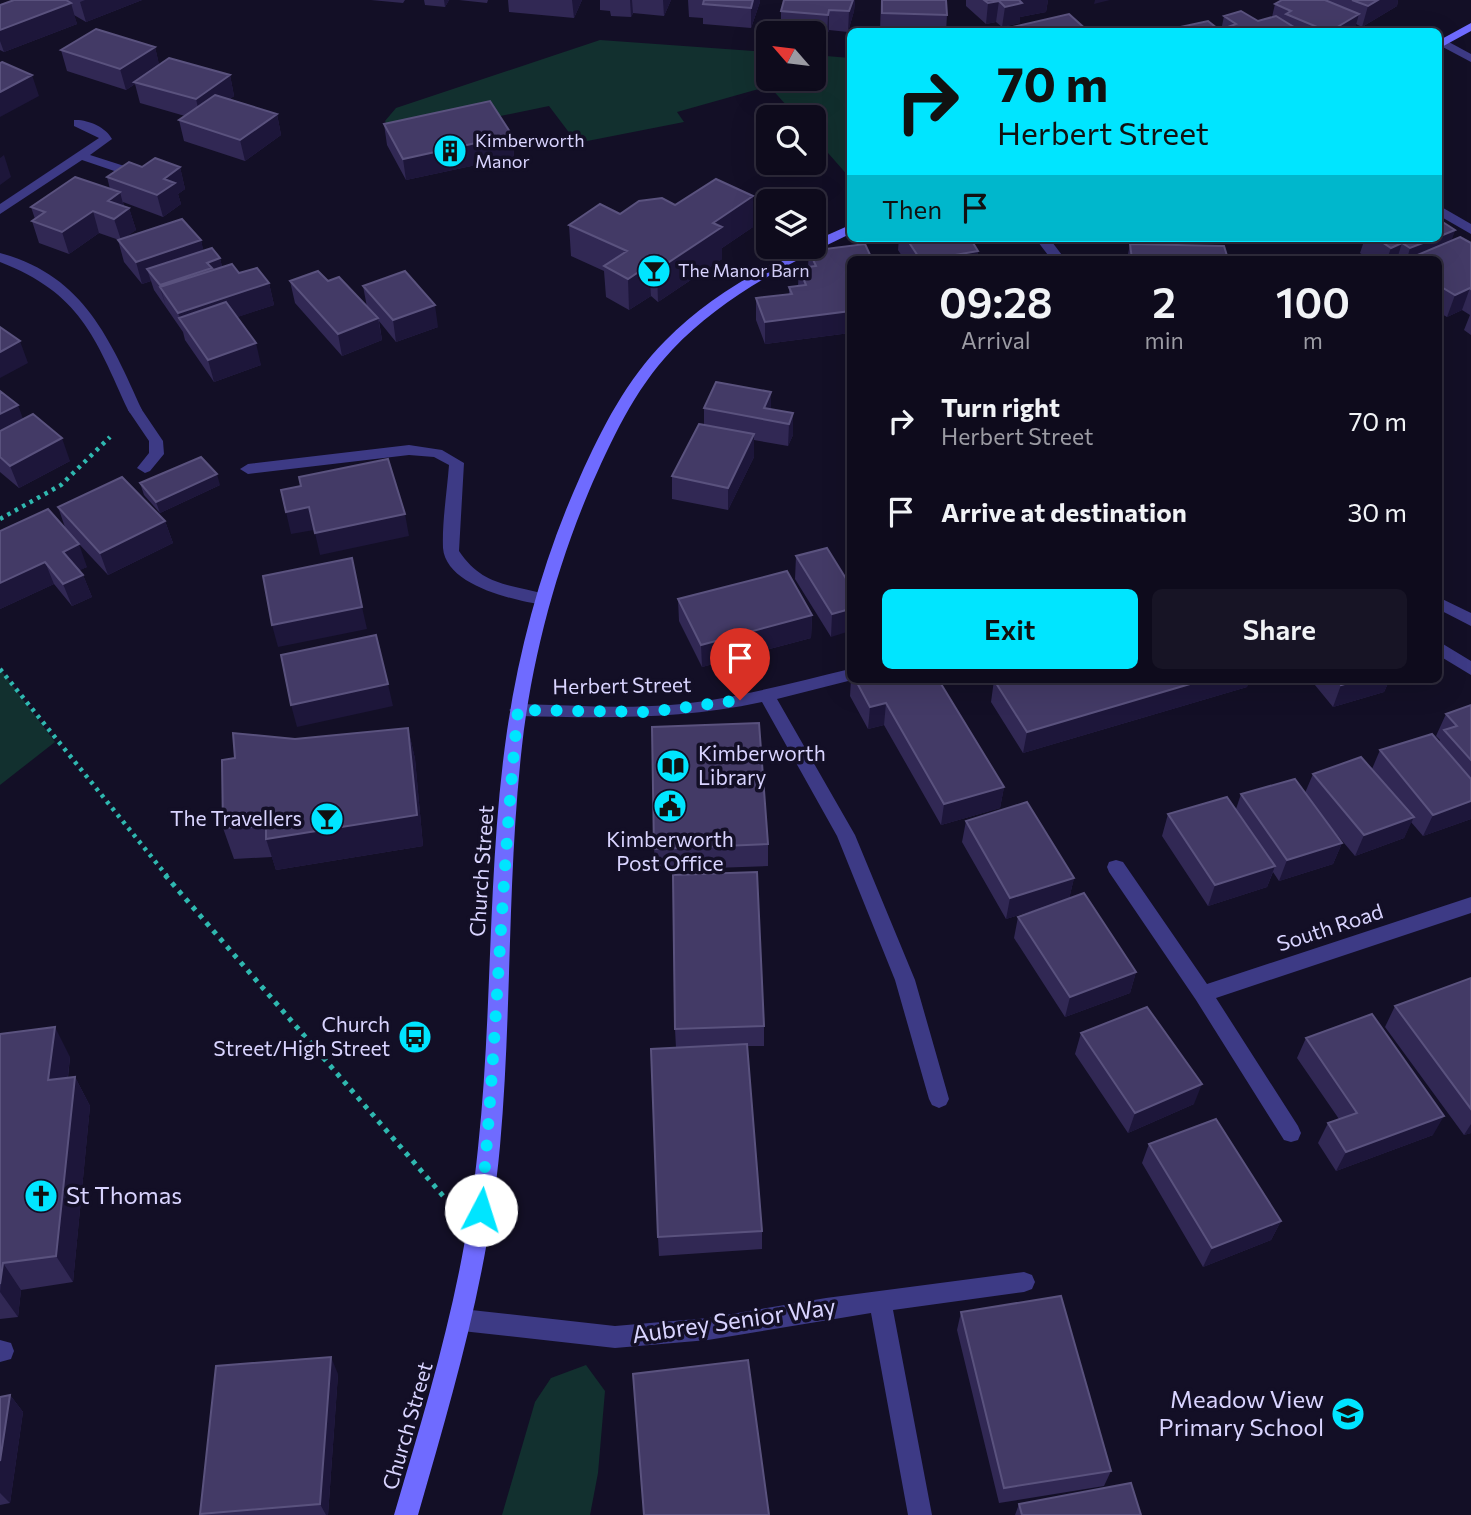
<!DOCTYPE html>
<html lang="en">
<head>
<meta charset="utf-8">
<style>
  :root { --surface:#0e0b1c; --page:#171425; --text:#f1f3f6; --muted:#9b9ba3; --line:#2e2b3b; --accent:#00e5ff }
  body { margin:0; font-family:Commissioner,sans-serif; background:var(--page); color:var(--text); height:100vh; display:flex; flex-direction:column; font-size:26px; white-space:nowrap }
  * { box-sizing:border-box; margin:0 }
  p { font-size:23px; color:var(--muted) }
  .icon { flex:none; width:38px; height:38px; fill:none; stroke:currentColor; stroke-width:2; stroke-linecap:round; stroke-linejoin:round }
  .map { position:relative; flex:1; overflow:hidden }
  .details { position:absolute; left:847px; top:256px; width:595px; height:427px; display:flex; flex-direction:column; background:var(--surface); border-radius:10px; box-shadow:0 7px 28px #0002,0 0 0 2px var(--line) }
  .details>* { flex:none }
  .guide { position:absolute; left:847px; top:28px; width:595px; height:214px; border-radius:10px; box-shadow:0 7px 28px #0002,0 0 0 2px var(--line); background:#00e5ff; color:#111; overflow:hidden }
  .needle { width:46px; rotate:298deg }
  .controls { position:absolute; left:756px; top:21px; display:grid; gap:14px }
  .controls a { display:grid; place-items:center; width:70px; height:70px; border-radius:10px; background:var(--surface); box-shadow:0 7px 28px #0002,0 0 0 2px var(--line); font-size:35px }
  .pin { position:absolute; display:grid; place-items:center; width:60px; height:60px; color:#fff; margin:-72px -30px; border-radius:50% 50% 50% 0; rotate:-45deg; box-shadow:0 0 7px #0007 }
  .pin .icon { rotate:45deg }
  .me { position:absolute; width:77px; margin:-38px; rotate:5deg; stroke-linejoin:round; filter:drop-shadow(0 0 5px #0008) }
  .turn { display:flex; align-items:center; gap:24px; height:147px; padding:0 35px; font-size:32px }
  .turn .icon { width:91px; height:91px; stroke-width:2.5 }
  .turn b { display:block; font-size:49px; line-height:60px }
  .then { display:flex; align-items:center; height:66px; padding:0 35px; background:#0003; gap:14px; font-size:26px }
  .eta { display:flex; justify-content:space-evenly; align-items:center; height:119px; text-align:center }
  .eta b { font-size:42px; font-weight:600; line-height:49px }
  .cta { display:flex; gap:14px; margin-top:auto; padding:14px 35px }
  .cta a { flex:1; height:80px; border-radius:10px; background:var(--accent); color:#111; font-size:28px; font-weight:600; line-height:80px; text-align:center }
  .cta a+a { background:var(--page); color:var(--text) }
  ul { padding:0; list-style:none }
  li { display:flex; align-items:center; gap:21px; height:91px; padding:0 35px }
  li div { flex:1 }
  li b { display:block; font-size:26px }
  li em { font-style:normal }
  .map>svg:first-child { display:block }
  .green { fill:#12302f }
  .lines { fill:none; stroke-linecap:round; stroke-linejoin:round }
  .path-far1 { stroke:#2fb8b0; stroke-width:4.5; stroke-dasharray:3.5 5; stroke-linecap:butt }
  .path { stroke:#2fb8b0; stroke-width:5; stroke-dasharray:4.5 6; stroke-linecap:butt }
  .lane { fill:#3d3a85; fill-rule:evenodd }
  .street { fill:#3d3a85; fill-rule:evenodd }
  .secondary { fill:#6f6bff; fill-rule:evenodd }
  .wall { fill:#312854 }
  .shaded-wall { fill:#1d163a }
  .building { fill:#433a66; stroke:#5a527e; stroke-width:2 }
  .route { stroke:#00e5ff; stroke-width:12; stroke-dasharray:0 21.6 }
  .labels { text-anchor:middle; stroke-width:7; stroke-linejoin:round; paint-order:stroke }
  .far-poi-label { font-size:18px; fill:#d9d4ff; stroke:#130f26; text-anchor:start }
  .street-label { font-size:21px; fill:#d9d4ff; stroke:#130f26 }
  .poi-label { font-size:21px; fill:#d9d4ff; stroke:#130f26; text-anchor:end }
  .near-poi-label { font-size:24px; fill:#d9d4ff; stroke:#130f26; text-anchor:start }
  .near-street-label { font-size:24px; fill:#d9d4ff; stroke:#130f26 }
</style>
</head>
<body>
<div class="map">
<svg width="1471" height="1515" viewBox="0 0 1471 1515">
  <rect width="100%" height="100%" fill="#130f26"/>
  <path class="green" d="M600,40L768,52V79H814V55L850,58V178L814,137V117H797L769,86L677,112L684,122L577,143L549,106L394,138L385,121L396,108Z
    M0,669L55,742L0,785Z
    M586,1365L605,1391L598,1473L590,1515H502L535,1402L551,1378Z"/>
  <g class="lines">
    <path class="path-far1" d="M0,519L61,485L110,437
      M0,669L167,876"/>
    <path class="path" d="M165,875L444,1197"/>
    <path class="lane" d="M1439,41H1447L1471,54V62L1439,45Z
      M135,405L140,407L163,441L164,454L150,471L145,473L137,468L149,453V441L128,410Z
      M409,445L442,450L464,463L459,551C483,587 511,584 549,595L551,599L549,603L543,605C514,600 446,586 443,548C442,521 447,492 449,465L434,457L409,455L248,474L240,469L248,464Z
      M1438,597L1471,613V626L1438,609Z
      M0,1340L11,1343L14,1351L11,1359L0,1362Z"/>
    <path class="street" d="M74,120C87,119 106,127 112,139L90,155L143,172V178H135L82,160L0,214V204L99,138L74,126Z
      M1438,205L1471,224V234L1438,215Z
      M1035,238H1049L1065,259H1051Z
      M0,253C83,275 110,339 142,410L140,413H130L128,410C95,337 80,293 0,262Z
      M1438,641L1471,661V675L1438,655Z
      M850,669V679H856L777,699L855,835L915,980L949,1099L946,1105L939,1108L932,1105L929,1099L895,980L837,836L762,702C680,720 601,718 518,716L509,710L518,704C568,705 619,709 670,705C731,700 791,683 850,669Z
      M1116,860L1123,862L1207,984L1471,897V913L1216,998L1298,1126L1301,1133L1298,1140L1291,1142L1284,1140L1196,1000L1109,872L1107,867L1109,862Z
      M1024,1272L1032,1275L1035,1282L1032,1289L1024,1292L893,1310L932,1515H908L871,1313L708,1340L615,1348L462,1331L454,1328L451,1320L454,1312L462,1309L615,1326L708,1318L826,1298Z"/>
    <path class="secondary" d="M1471,23V31L1438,49V41Z
      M850,225V234C787,264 721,298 672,350C634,390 611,441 589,491C555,572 532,659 522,746C507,879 512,1013 500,1146C488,1276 454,1390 418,1515H394C431,1390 465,1279 478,1148C493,1010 487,869 507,731C520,643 544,557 580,477C602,428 627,379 665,341C704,301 753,273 803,247H814V241Z"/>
  </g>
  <path class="wall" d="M14,0H142L86,22L74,15L77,24L4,52L0,50V5Z
    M371,0H405L403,3Z
    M424,0H449L445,7L425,5Z
    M459,0H488L487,3Z
    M508,0H582L574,18L509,12Z
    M600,0H671L664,16L633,13L631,17L611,16L610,11L600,10Z
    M688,0H760V2L751,28L703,24V18L689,17Z
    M784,0H855L854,11L848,32L829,30L827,35L781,31V11Z
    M881,0H946L947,15L946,32H880Z
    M966,0H1048L1046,12L1020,17V23L1002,27L996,22L986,24L966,6Z
    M1282,0H1398L1397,6L1362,27L1356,24L1354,32H1166V30L1221,31L1224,16L1258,21L1272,17L1275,4Z
    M155,47L159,65L230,75L234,96L230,99L277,114L281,135L245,161L184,141L179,120L185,116L140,103L135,84L126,90L67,71L61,50Z
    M384,124L512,135L514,157L406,180L387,145Z
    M142,167H180L185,189L178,194L181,204L163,217L123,202L124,206L129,208L136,230L124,238L201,240L203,250L220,258L222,267L269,283L274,305L237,317L261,365L214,382L185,340L183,332L154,290L151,281L142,284L124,262L118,240H119L99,233L69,254L39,243L32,221L35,219L31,207L110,189L107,177Z
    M753,196V227L722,248V259L658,302L651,296L629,310L606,297L604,271L571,256L569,225L620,214L675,205Z
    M1455,230L1451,241L1471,243V335L1464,330L1470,315L1462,310L1447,317L1438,312V259H1368L1360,253L1365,238H1438Z
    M899,238H970L978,251L977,259H904L898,250Z
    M1146,238H1189L1163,245L1228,259H1127L1130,244H1152Z
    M809,251L850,259V333L765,344L756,320V298L789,294V287L798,286L799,268L808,267Z
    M290,281H328L367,307L363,286L438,327L396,342L379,321L382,340L342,356L295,303Z
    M0,391L23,419L70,461L19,488L0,472Z
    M704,408L771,409L793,413V435L788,446L754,440V457L728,510L672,499V476L704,425Z
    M140,483L220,485L160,513L144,495Z
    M58,507L165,521L173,543L108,575L66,530Z
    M0,531L87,567L79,570L83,575L92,597L72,606L54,584L0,609Z
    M796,556L850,585L831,637L795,579Z
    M678,599L812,615L811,638L702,667L679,621Z
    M851,679H938L1004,787L1000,808L941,825L884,725L868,729L850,696Z
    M999,679H1249L1247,687L1023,753L991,702L994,680Z
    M1310,679H1390L1384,692L1333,707Z
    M1471,705V819L1423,836L1411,822L1404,838L1355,856L1333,830L1342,843L1333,864L1279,881L1273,872L1267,887L1208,906L1162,836L1168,814L1236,809L1241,794L1305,793L1313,774L1372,769L1380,750L1439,742L1440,740L1436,736L1446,714Z
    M408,728L415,759L423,846L276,870L272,857L234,859L223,828L235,758L295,739Z
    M966,821L1074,878L1069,899L1136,972L1130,993L1065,1017L1014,938L1018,917L1057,903L1006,919L962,842Z
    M768,844V866L656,870L654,849Z
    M1471,978V1133L1464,1135L1385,1027L1395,1006Z
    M764,1026V1046H747L762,1231V1249L659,1256L658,1237L676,1048L675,1029Z
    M1081,1033L1194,1104L1128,1133L1075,1054Z
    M0,1034L70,1057L68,1078L75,1077L90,1106L73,1282L21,1290L18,1317L0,1319Z
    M1306,1038L1433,1135L1336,1171L1318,1143L1328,1123L1339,1119L1297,1058Z
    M1149,1144L1281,1221L1271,1240L1203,1267L1142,1163Z
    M961,1312L1111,1471L1104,1486L999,1503L957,1330Z
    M338,1374L328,1515H200V1514Z
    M10,1395L23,1412L10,1503L0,1505V1397Z
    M1019,1504L1141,1515H1015Z"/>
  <path class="shaded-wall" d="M85,0H142L86,22L80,2Z
    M444,0H449L445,7Z
    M572,0H582L574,18Z
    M630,0H632L633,13L631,17Z
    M663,0H671L664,16Z
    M753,0H760V2L751,28V8Z
    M853,0H855L854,11L848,32L849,11Z
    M1016,0H1048L1046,12L1020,17V23L1002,27L1005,7Z
    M1095,0H1110L1094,4Z
    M1378,0H1398L1397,6L1362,27L1368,6Z
    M999,1L996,22L986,24L988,3Z
    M71,3L77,24L4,52L0,41V30Z
    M829,10V30L827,35L828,15Z
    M1359,14L1354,32H1329Z
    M155,47L160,68L134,82L135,84L126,90L120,69Z
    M32,75L39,96L0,117V92Z
    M230,75L234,96L201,121L196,99Z
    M277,114L281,135L245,161L240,140Z
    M512,135L514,157L406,180L403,159Z
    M4,155L11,177L0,185V158Z
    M180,167L185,189L178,194L181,204L163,217L157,195L164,179Z
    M120,192L125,211L129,208L136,230L121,240L108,201Z
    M753,196V227L722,248V259L658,302L657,270L713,223Z
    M93,211L99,233L69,254L62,232Z
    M1455,230L1448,252L1407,259L1410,248L1436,238H1438V237Z
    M1156,238H1189L1155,247Z
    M201,240L206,262L147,269L151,281L142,284L136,262Z
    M1402,243L1397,259H1387L1391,248Z
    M978,251L977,259H932Z
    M220,258L225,280L160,287L166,307L160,285L207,263Z
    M649,265L651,296L629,310L628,279Z
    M269,283L274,305L189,333L181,320L178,313Z
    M1470,288L1462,310L1447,317L1455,295Z
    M435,305L438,327L396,342L393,320Z
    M850,311V333L765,344V322Z
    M378,318L382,340L342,356L338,334Z
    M20,341L28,363L0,378V352Z
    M256,343L261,365L214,382L208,360Z
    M771,392V414L764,408Z
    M18,405L26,427L0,441V414Z
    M793,413V435L788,446L789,424Z
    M754,434V457L728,510V488Z
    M62,438L70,461L19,488L10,466Z
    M217,474L220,485L160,513L156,502Z
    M309,507L314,530L291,534L286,512Z
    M405,514L409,536L320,555L315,533Z
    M165,521L173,543L108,575L100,553Z
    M79,544L87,567L72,574L63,552Z
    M45,562L54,584L0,609V583Z
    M83,575L92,597L72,606L63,584Z
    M362,607L367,629L278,647L272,625Z
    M850,609V631L831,637L832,614Z
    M812,615L811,638L702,667L701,645Z
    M1207,679H1249L1247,687L1023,753L1027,732Z
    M1362,679H1390L1384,692L1333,707L1341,685Z
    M388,684L393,706L297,727L291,705Z
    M886,703L884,725L868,729L870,707Z
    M408,728L415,759L423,846L276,870L266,839Z
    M1004,787L1000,808L941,825L944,804Z
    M1471,801V819L1423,836L1433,815Z
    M1414,817L1404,838L1355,856L1364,835Z
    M1342,843L1333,864L1279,881L1287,860Z
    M1275,866L1267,887L1208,906L1215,885Z
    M1074,878L1069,899L1006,919L1010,898Z
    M1136,972L1130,993L1065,1017L1070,997Z
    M55,1027L70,1057L64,1109L48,1080Z
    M75,1077L90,1106L73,1282L56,1256Z
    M1202,1084L1194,1104L1128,1133L1135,1113Z
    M1444,1116L1433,1135L1336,1171L1346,1152Z
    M1471,1124V1133L1464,1135Z
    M1281,1221L1271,1240L1203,1267L1212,1248Z
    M3,1263L21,1290L18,1317L0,1292Z
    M331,1357L338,1374L328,1515H326L320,1504Z
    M10,1395L23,1412L10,1503L0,1493V1461Z"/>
  <path class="building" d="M14,0H66L71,3L0,30V5Z
    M704,0H753L751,8L703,4Z
    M784,0H853L849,11L829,10L828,15L781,11Z
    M882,0H946L947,15L882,13Z
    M984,0H1019L1022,3L1005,7L999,1L988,3Z
    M1282,0H1325L1359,14L1329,32L1286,14L1291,11L1275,4Z
    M1352,0H1378L1368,6Z
    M1241,11L1258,21L1276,16L1302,32H1236L1228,27L1236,24L1224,16Z
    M1069,14L1089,32H991Z
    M1208,21L1222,32H1168L1166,30Z
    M96,29L155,47L120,69L61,50Z
    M169,58L230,75L196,99L134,82Z
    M2,62L32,75L0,92V63Z
    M215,95L277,114L240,140L179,120Z
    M490,101L512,135L403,159L384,124Z
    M155,158L180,167L164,179L175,183L157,195L107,177L129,162L142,167Z
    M75,177L120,192L108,201L129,208L114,219L93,211L62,232L32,221L45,212L31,207Z
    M716,179L753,196L713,223L722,227L657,270L649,265L628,279L604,266L627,251L569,225L600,204L620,214L639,201L662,198L675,205Z
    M182,219L201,240L136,262L118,240Z
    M1438,219L1455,230L1438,237Z
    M1460,237L1471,243V289L1470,288L1455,295L1438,285V273L1441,272L1438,270V259H1408Z
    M906,238H970L978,251L932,259H920Z
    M1376,238H1436L1410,248L1402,243L1391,248Z
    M865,244L872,259H850V311L765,322L756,298L792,294L789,287L806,285L799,268L816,266L809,251Z
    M1130,244L1224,246L1228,259H1132Z
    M212,248L220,258L207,263L212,268L160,285L147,269Z
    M232,264L239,273L257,268L269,283L178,313L160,287Z
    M318,271L328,281L339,277L378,318L338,334L290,281Z
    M405,271L435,305L393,320L363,286Z
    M226,302L256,343L208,360L179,318Z
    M0,327L20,341L0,352Z
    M716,382L771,392L764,408L793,413L789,424L704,408Z
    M0,391L18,405L0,414Z
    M33,414L62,438L10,466L0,457V431Z
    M699,424L754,434L728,488L672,476Z
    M201,457L217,474L156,502L140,483Z
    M388,459L405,514L315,533L309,507L286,512L281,490L301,486L299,477Z
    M122,477L165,521L100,553L58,507Z
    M48,509L79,544L63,552L83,575L63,584L45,562L0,583V531Z
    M827,548L850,585V609L832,614L796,556Z
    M352,558L362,607L272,625L263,576Z
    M787,571L812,615L701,645L678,599Z
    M376,635L388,684L291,705L281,655Z
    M855,679H938L1004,787L944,804L886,703L870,707Z
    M999,679H1207L1027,732L994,680Z
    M1336,679H1362L1341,685Z
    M1471,705V760L1444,730L1457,726L1446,714Z
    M759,723L768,844L654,849L652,727Z
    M408,728L417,815L266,839V826L223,828L222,760L235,758L233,733L295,739Z
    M1432,734L1471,779V801L1433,815L1380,750Z
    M1361,757L1414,817L1364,835L1313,774Z
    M1295,779L1342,843L1287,860L1241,794Z
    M1227,797L1275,866L1215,885L1168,814Z
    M1027,802L1074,878L1010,898L966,821Z
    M757,872L764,1026L675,1029L673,875Z
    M1084,893L1136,972L1070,997L1018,917Z
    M1471,978V1109L1395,1006Z
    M1147,1007L1202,1084L1135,1113L1081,1033Z
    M1372,1014L1444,1116L1346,1152L1328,1123L1357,1113L1306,1038Z
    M55,1027L48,1080L75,1077L56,1256L3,1263L0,1284V1034Z
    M747,1044L762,1231L658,1237L651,1049Z
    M1216,1119L1281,1221L1212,1248L1149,1144Z
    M1061,1296L1111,1471L1004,1488L961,1312Z
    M331,1357L320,1504L200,1514L216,1366Z
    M748,1360L769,1515H644L633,1374Z
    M10,1395L0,1461V1397Z
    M1131,1483L1141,1515H1022L1019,1504Z"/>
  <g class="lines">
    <path class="route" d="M481,1210C497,1043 501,876 518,710L649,712L740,700"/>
  </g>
  <defs>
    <symbol id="building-disc" viewBox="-11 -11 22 22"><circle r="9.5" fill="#00e5ff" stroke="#130f26"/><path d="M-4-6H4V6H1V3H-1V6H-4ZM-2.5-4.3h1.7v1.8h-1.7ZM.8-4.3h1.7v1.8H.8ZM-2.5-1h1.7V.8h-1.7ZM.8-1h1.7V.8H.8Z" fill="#111"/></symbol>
    <symbol id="bar-disc" viewBox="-11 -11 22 22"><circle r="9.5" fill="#00e5ff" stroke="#130f26"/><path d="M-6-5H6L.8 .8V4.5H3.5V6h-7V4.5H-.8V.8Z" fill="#111"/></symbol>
    <symbol id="library-disc" viewBox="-11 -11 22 22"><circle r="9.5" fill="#00e5ff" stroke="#130f26"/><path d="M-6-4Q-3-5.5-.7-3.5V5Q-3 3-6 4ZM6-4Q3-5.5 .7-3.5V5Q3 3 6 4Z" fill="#111"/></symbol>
    <symbol id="civic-disc" viewBox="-11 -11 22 22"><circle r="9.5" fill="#00e5ff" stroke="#130f26"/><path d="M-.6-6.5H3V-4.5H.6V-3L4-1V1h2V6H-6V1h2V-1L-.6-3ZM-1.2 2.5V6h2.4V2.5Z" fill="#111"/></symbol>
    <symbol id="bus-disc" viewBox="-11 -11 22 22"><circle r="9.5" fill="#00e5ff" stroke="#130f26"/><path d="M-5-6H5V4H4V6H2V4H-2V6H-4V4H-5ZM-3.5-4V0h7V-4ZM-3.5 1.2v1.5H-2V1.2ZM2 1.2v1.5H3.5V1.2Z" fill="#111"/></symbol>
    <symbol id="church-disc" viewBox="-11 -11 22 22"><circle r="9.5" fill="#00e5ff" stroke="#130f26"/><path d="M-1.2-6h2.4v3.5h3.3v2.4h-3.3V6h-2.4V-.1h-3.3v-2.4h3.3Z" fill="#111"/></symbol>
    <symbol id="school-disc" viewBox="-11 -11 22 22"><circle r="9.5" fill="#00e5ff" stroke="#130f26"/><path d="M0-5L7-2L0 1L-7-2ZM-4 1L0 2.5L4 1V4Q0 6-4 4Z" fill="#111"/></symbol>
  </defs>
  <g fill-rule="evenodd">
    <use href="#building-disc" x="431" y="132" width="38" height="38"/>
    <use href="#bar-disc" x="635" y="252" width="38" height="38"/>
    <use href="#library-disc" x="654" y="747" width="38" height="38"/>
    <use href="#civic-disc" x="651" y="787" width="38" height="38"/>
    <use href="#bar-disc" x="308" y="800" width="38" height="38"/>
    <use href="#bus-disc" x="396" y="1018" width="38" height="38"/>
    <use href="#church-disc" x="22" y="1177" width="38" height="38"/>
    <use href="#school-disc" x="1329" y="1395" width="38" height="38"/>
  </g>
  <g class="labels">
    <g class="far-poi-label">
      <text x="475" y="147">Kimberworth<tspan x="475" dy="21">Manor</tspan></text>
      <text x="678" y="277">The Manor Barn</text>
    </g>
    <g class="street-label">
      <text transform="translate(622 686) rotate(-1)" y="7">Herbert Street</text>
      <text transform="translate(482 871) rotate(-86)" y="7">Church Street</text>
      <text transform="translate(1330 928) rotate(-18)" y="7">South Road</text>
      <text transform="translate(408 1426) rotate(-74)" y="7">Church Street</text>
    </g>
    <g class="poi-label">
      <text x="698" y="761" text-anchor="start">Kimberworth<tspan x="698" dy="24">Library</tspan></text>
      <text x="302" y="826">The Travellers</text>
      <text x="670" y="847" text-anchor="middle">Kimberworth<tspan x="670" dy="24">Post Office</tspan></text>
      <text x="390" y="1032">Church<tspan x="390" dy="24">Street/High Street</tspan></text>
    </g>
    <g class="near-poi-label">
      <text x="66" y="1204">St Thomas</text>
      <text x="1324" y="1408" text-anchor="end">Meadow View<tspan x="1324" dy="28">Primary School</tspan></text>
    </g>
    <g class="near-street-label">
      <text transform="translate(734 1321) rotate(-8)" y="8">Aubrey Senior Way</text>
    </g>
  </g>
</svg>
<div class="controls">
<a><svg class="needle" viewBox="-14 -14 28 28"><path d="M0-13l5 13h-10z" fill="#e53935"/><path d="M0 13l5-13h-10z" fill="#9b9ba3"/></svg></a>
<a><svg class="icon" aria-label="search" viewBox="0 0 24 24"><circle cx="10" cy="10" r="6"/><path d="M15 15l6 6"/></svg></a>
<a><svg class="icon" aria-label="layers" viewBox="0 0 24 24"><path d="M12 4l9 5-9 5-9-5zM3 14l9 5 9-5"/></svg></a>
</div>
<div class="pin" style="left:740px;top:700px;background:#d93025"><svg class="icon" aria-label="arrive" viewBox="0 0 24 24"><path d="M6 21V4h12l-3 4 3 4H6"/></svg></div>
<svg class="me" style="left:481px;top:1210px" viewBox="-20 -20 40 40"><circle r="19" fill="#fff"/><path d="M0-13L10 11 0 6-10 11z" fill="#00e5ff"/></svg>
<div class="guide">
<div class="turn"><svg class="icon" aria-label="right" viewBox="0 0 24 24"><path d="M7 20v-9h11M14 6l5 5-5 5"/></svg><div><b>70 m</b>Herbert Street</div></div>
<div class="then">Then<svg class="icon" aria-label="arrive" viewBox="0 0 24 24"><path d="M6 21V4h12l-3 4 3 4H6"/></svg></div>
</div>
<section class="details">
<div class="eta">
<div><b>09:28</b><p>Arrival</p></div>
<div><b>2</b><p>min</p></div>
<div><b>100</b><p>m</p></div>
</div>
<ul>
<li><svg class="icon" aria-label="right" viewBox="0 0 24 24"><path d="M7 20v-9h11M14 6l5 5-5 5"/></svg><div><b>Turn right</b><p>Herbert Street</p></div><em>70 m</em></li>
<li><svg class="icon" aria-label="arrive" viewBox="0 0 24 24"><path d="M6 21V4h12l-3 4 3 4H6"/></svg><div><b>Arrive at destination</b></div><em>30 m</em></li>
</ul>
<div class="cta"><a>Exit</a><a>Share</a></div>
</section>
</div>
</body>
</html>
